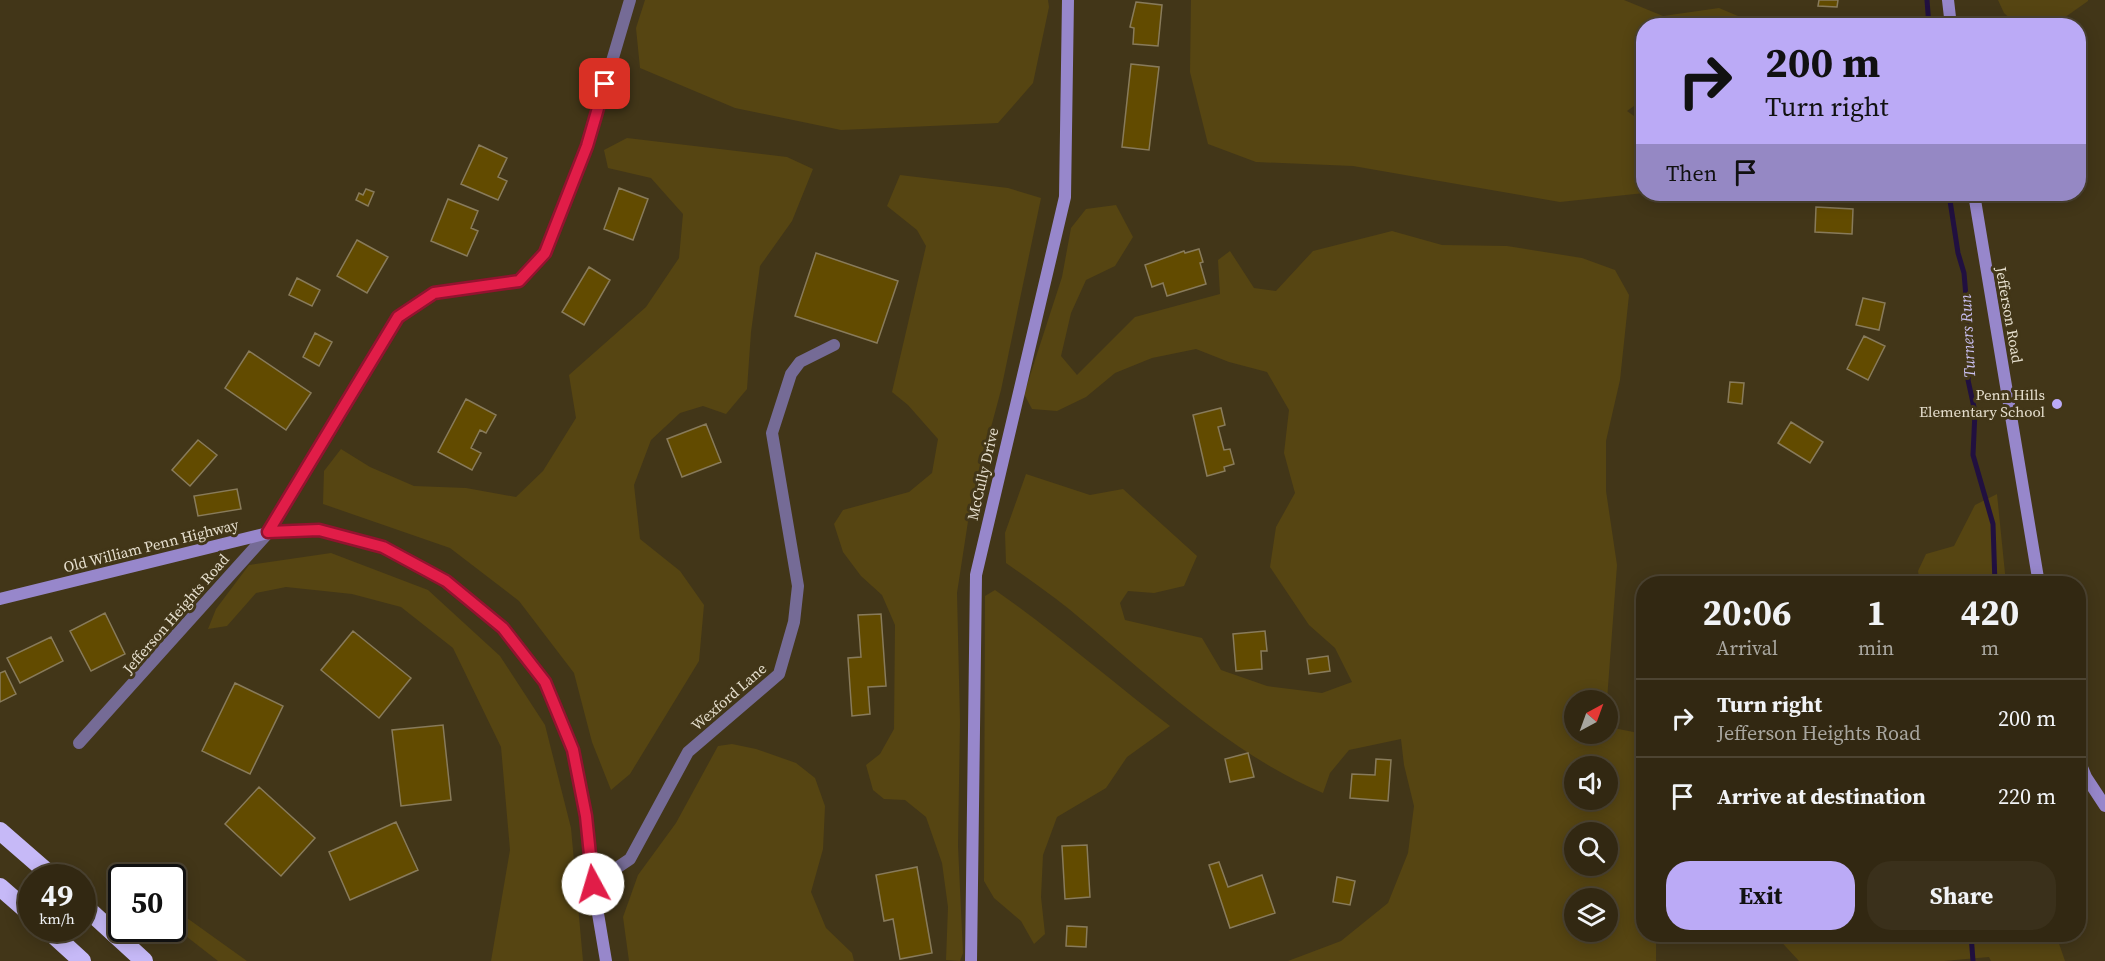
<!DOCTYPE html>
<html lang="en">
<head>
<meta charset="utf-8">
<style>
  :root { --surface:#322812; --page:#3a301b; --text:#f1f3f6; --muted:#a8a69f; --line:#4d4432; --accent:#bbaaf6 }
  body { margin:0; font-family:"Source Serif 4",serif; background:var(--page); color:var(--text); height:100vh; display:flex; flex-direction:column; font-size:22px; white-space:nowrap }
  * { box-sizing:border-box; margin:0 }
  p { font-size:20px; color:var(--muted) }
  .icon { flex:none; width:33px; height:33px; fill:none; stroke:currentColor; stroke-width:2; stroke-linecap:round; stroke-linejoin:round }
  .map { position:relative; flex:1; overflow:hidden }
  .sheet { position:absolute; left:1636px; top:576px; width:450px; height:366px; display:flex; flex-direction:column; background:var(--surface); border-radius:24px; box-shadow:0 3px 15px #0003,0 0 0 2px var(--line) }
  .sheet>* { flex:none }
  .banner { position:absolute; left:1636px; top:18px; width:450px; height:183px; border-radius:24px; box-shadow:0 3px 15px #0003,0 0 0 2px var(--line); background:#bbaaf6; color:#111; overflow:hidden }
  .needle { width:39px; rotate:41deg }
  .controls { position:absolute; left:1564px; top:690px; display:grid; gap:12px }
  .controls a { display:grid; place-items:center; width:54px; height:54px; border-radius:50%; background:var(--surface); box-shadow:0 3px 15px #0003,0 0 0 2px var(--line); font-size:30px }
  .speed { position:absolute; left:18px; top:864px; display:flex; gap:12px; font-size:30px; font-weight:700; text-align:center }
  .speed>* { display:grid; place-content:center; width:78px; height:78px; border-radius:50%; background:var(--surface); box-shadow:0 3px 15px #0003,0 0 0 2px var(--line); line-height:1 }
  .speed small { font-size:15px; font-weight:400 }
  .speed .limit { border:3px solid #111; border-radius:9px; background:#fff; color:#111 }
  .pin { position:absolute; display:grid; place-items:center; width:51px; height:51px; color:#fff; margin:-26px; border-radius:12px; box-shadow:0 3px 9px #0006 }
  .me { position:absolute; width:66px; margin:-33px; rotate:354deg; stroke-linejoin:round; filter:drop-shadow(0 0 4px #0008) }
  .turn { display:flex; align-items:center; gap:21px; height:126px; padding:0 30px; font-size:27px }
  .turn .icon { width:78px; height:78px; stroke-width:2.5 }
  .turn b { display:block; font-size:42px; line-height:51px }
  .then { display:flex; align-items:center; height:57px; padding:0 30px; background:#0003; gap:12px; font-size:22px }
  .eta { display:flex; justify-content:space-evenly; align-items:center; height:102px; text-align:center }
  .eta b { font-size:36px; font-weight:700; line-height:42px }
  .primary-button { display:flex; gap:12px; margin-top:auto; padding:12px 30px }
  .primary-button a { flex:1; height:69px; border-radius:24px; background:var(--accent); color:#111; font-size:24px; font-weight:700; line-height:69px; text-align:center }
  .primary-button a+a { background:var(--page); color:var(--text) }
  ul { padding:0; list-style:none }
  li { display:flex; align-items:center; gap:18px; height:78px; padding:0 30px; border-top:2px solid var(--line) }
  li div { flex:1 }
  li b { display:block; font-size:22px }
  li em { font-style:normal }
  .map>svg:first-child { display:block }
  .green { fill:#564512; fill-rule:evenodd }
  .lines { fill:none; stroke-linecap:round; stroke-linejoin:round }
  .stream { stroke:#211040; stroke-width:5 }
  .building { fill:#624b00; stroke:#887b5b; stroke-width:1.5 }
  .street { stroke:#756b96; stroke-width:12 }
  .secondary { stroke:#9787cb; stroke-width:12 }
  .highway { stroke:#c6b9f7; stroke-width:18 }
  .route-casing { stroke:#92132f; stroke-width:15 }
  .route { stroke:#e11d48; stroke-width:10 }
  .poi-dot { fill:#bbaaf6; stroke:#423618; stroke-width:2 }
  .labels { text-anchor:middle; stroke-width:6; stroke-linejoin:round; paint-order:stroke }
  .street-label { font-size:15px; fill:#e5decd; stroke:#423618 }
  .poi-label { font-size:15px; fill:#e5decd; stroke:#423618; text-anchor:end }
  .water-label { font-size:16px; font-style:italic; fill:#cbc1f3; stroke:#423618 }
</style>
</head>
<body>
<div class="map">
<svg width="2105" height="961" viewBox="0 0 2105 961">
  <rect width="100%" height="100%" fill="#423618"/>
  <path class="green" d="M645,0H1048L1049,7L1033,83L998,123L841,130L735,108L640,68L636,28Z
    M1191,0H1624L1663,16L1719,8L1745,19L1741,25L1644,26V99L1627,111L1644,123V193L1560,202L1353,166L1256,162L1208,144L1190,72Z
    M1998,0H2088V1L2054,25L2018,26L2004,13Z
    M627,138L787,157L813,169L792,221L760,266L751,332L747,389L726,414L703,406L680,413L651,440L634,485L640,539L680,571L704,605L699,661L630,774L611,790L592,742L574,673L519,601L450,548L323,504L324,471L341,449L370,467L414,486L466,488L516,497L543,471L576,418L569,375L646,307L679,258L683,214L651,178L608,168L604,150Z
    M900,175L1008,188L1041,198L1001,390L971,502L957,593L960,722L958,846L963,953L960,961L946,960L948,907L942,863L926,817L905,800L884,799L873,790L866,765L880,754L894,729L895,625L882,595L861,576L843,552L834,524L843,510L909,492L932,473L938,439L908,405L892,392L926,246L917,230L887,206Z
    M1116,205L1133,237L1115,266L1086,280L1071,313L1061,356L1077,375L1135,317L1220,294L1218,260L1230,251L1254,288L1276,291L1313,251L1392,231L1442,245L1507,246L1582,258L1615,270L1629,295L1620,380L1606,441V491L1617,565L1607,700H1575V734H1608V727L1644,734V934L1656,935V961H1288L1341,941L1388,903L1408,853L1414,806L1404,765L1401,739L1349,750L1330,773L1323,793C1226,752 1149,675 1069,609C1049,593 1027,578 1006,563L1005,533L1026,474L1090,495L1123,489L1197,556L1184,586L1154,593L1128,591L1120,603L1125,620L1202,638L1221,670L1267,686L1322,693L1352,682L1335,648L1309,625L1270,567L1276,527L1295,493L1284,453L1289,410L1267,372L1229,362L1196,349L1152,358L1115,373L1086,397L1057,411L1032,409L1024,394L1062,277L1071,228L1086,209ZM1575,766H1608V800H1575ZM1575,832H1608V866H1575ZM1575,898H1608V932H1575Z
    M1997,494L2006,583H1920L1918,571L1926,554L1954,546L1975,505Z
    M331,553L428,590L500,656L545,725L571,828L583,961H491L510,850L501,747L453,648L401,607L352,594L286,587L256,593L227,626L208,629L216,609L249,565Z
    M995,590C1055,632 1111,681 1170,726L1127,757L1106,788L1057,817L1043,855L1041,897L1045,934L1034,944L1021,921L994,898L984,881L985,596Z
    M732,744L756,749L796,763L815,778L825,806L823,849L811,892L826,928L852,953L854,961H629L623,917L638,875L676,823L718,746Z
    M173,908L247,961H218L173,926Z
    M1775,935H2056L2065,961H1991L1989,957L1944,961H1799Z"/>
  <g class="lines">
    <path class="stream" d="M1927,0L1929,26
      M1949,194L1958,253L1964,273L1970,344L1968,380L1975,412L1973,455L1993,524L1995,584
      M1971,934L1973,961"/>
  </g>
  <path class="building" d="M1819,0H1838L1837,7L1818,6Z
    M1136,2L1162,5L1158,46L1133,44L1134,28L1130,27Z
    M1131,64L1159,67L1149,150L1122,147Z
    M479,145L507,158L498,177L507,181L498,200L461,184Z
    M619,188L648,199L633,240L604,229Z
    M366,189L374,192L368,206L356,200L359,193L363,195Z
    M448,199L478,211L471,228L478,231L467,256L431,241Z
    M1816,207L1853,209L1852,234L1815,232Z
    M357,240L388,257L367,293L337,276Z
    M1199,249L1203,262L1200,263L1206,284L1167,296L1163,283L1152,287L1145,265L1184,251L1185,253Z
    M816,253L898,281L877,343L795,316Z
    M589,267L610,280L584,325L562,312Z
    M297,278L320,290L312,306L289,295Z
    M1863,298L1885,303L1879,330L1856,325Z
    M315,333L332,342L319,366L303,357Z
    M1864,336L1885,346L1868,380L1847,369Z
    M249,351L311,393L286,430L225,388Z
    M1730,382L1744,383L1742,404L1728,402Z
    M466,399L496,415L486,433L480,430L471,448L481,453L472,470L438,452Z
    M1221,408L1225,425L1218,427L1224,450L1230,449L1234,464L1224,467L1225,471L1207,476L1193,415Z
    M1791,422L1823,442L1810,463L1778,443Z
    M706,424L721,462L682,477L667,439Z
    M198,440L217,455L190,486L172,470Z
    M237,489L241,509L198,516L194,496Z
    M105,613L125,654L91,671L70,631Z
    M881,614L886,686L868,687L870,714L852,716L848,658L861,657L858,615Z
    M353,631L411,678L379,718L321,670Z
    M1265,631L1267,651H1261L1262,669L1236,671L1233,634Z
    M51,637L63,661L20,683L7,658Z
    M1328,656L1330,671L1309,674L1307,659Z
    M5,671L16,694L0,702V673Z
    M235,683L283,706L250,774L202,751Z
    M443,725L451,800L401,806L392,730Z
    M1248,753L1254,777L1230,782L1225,759Z
    M1376,759L1391,760L1388,801L1350,798L1352,774L1375,775Z
    M259,787L315,838L281,876L225,824Z
    M396,822L418,870L350,900L329,852Z
    M1087,845L1090,897L1065,899L1062,846Z
    M1219,862L1228,887L1262,875L1275,913L1230,928L1209,865Z
    M917,867L932,953L900,959L893,919L884,921L876,875Z
    M1337,877L1355,881L1350,905L1333,902Z
    M1067,926L1087,927L1086,947L1066,946Z"/>
  <g class="lines">
    <path class="street" d="M79,743L268,533L398,317L434,293L519,281L545,253L587,146L630,0
      M593,884L630,859L688,752L779,674L794,622L798,586L772,433L791,374L800,362L834,345"/>
    <path class="secondary" d="M1948,0L1951,26
      M1974,194L2039,584
      M0,599L268,533L319,530L383,547L446,581L503,628L545,682L573,750L586,816L593,884L606,961
      M2079,760L2086,777L2105,806
      M971,961L976,575L1065,197L1068,0"/>
    <path class="highway" d="M0,831L54,878
      M0,887L32,915
      M82,904L144,961
      M46,928L82,961"/>
  </g>
  <g class="lines">
    <defs>
      <path id="route" d="M593,884L586,816L573,750L545,682L503,628L446,581L383,547L319,530L268,532L398,317L434,293L519,281L545,253L587,146L605,84"/>
    </defs>
    <use href="#route" class="route-casing"/>
    <use href="#route" class="route"/>
  </g>
  <circle class="poi-dot" cx="2057" cy="404" r="6"/>
  <g class="labels">
    <g class="street-label">
      <text transform="translate(2009 315) rotate(80)" y="5">Jefferson Road</text>
      <text transform="translate(983 474) rotate(-77)" y="5">McCully Drive</text>
      <text transform="translate(151 546) rotate(-14)" y="5">Old William Penn Highway</text>
      <text transform="translate(176 614) rotate(-49)" y="5">Jefferson Heights Road</text>
      <text transform="translate(729 697) rotate(-41)" y="5">Wexford Lane</text>
    </g>
    <g class="poi-label">
      <text x="2045" y="400">Penn Hills<tspan x="2045" dy="17">Elementary School</tspan></text>
    </g>
    <g class="water-label">
      <text transform="translate(1967 336) rotate(-93)" y="6">Turners Run</text>
    </g>
  </g>
</svg>
<div class="controls">
<a><svg class="needle" viewBox="-14 -14 28 28"><path d="M0-13l5 13h-10z" fill="#e53935"/><path d="M0 13l5-13h-10z" fill="#a8a69f"/></svg></a>
<a><svg class="icon" aria-label="sound" viewBox="0 0 24 24"><path d="M4 9h4l5-4v14l-5-4H4zM17 9q2 3 0 6"/></svg></a>
<a><svg class="icon" aria-label="search" viewBox="0 0 24 24"><circle cx="10" cy="10" r="6"/><path d="M15 15l6 6"/></svg></a>
<a><svg class="icon" aria-label="layers" viewBox="0 0 24 24"><path d="M12 4l9 5-9 5-9-5zM3 14l9 5 9-5"/></svg></a>
</div>
<div class="speed"><div>49<small>km/h</small></div><div class="limit">50</div></div>
<div class="pin" style="left:605px;top:84px;background:#d93025"><svg class="icon" aria-label="arrive" viewBox="0 0 24 24"><path d="M6 21V4h12l-3 4 3 4H6"/></svg></div>
<svg class="me" style="left:593px;top:884px" viewBox="-20 -20 40 40"><circle r="19" fill="#fff"/><path d="M0-13L10 11 0 6-10 11z" fill="#e11d48"/></svg>
<div class="banner">
<div class="turn"><svg class="icon" aria-label="right" viewBox="0 0 24 24"><path d="M7 20v-9h11M14 6l5 5-5 5"/></svg><div><b>200 m</b>Turn right</div></div>
<div class="then">Then<svg class="icon" aria-label="arrive" viewBox="0 0 24 24"><path d="M6 21V4h12l-3 4 3 4H6"/></svg></div>
</div>
<section class="sheet">
<div class="eta">
<div><b>20:06</b><p>Arrival</p></div>
<div><b>1</b><p>min</p></div>
<div><b>420</b><p>m</p></div>
</div>
<ul>
<li><svg class="icon" aria-label="right" viewBox="0 0 24 24"><path d="M7 20v-9h11M14 6l5 5-5 5"/></svg><div><b>Turn right</b><p>Jefferson Heights Road</p></div><em>200 m</em></li>
<li><svg class="icon" aria-label="arrive" viewBox="0 0 24 24"><path d="M6 21V4h12l-3 4 3 4H6"/></svg><div><b>Arrive at destination</b></div><em>220 m</em></li>
</ul>
<div class="primary-button"><a>Exit</a><a>Share</a></div>
</section>
</div>
</body>
</html>
